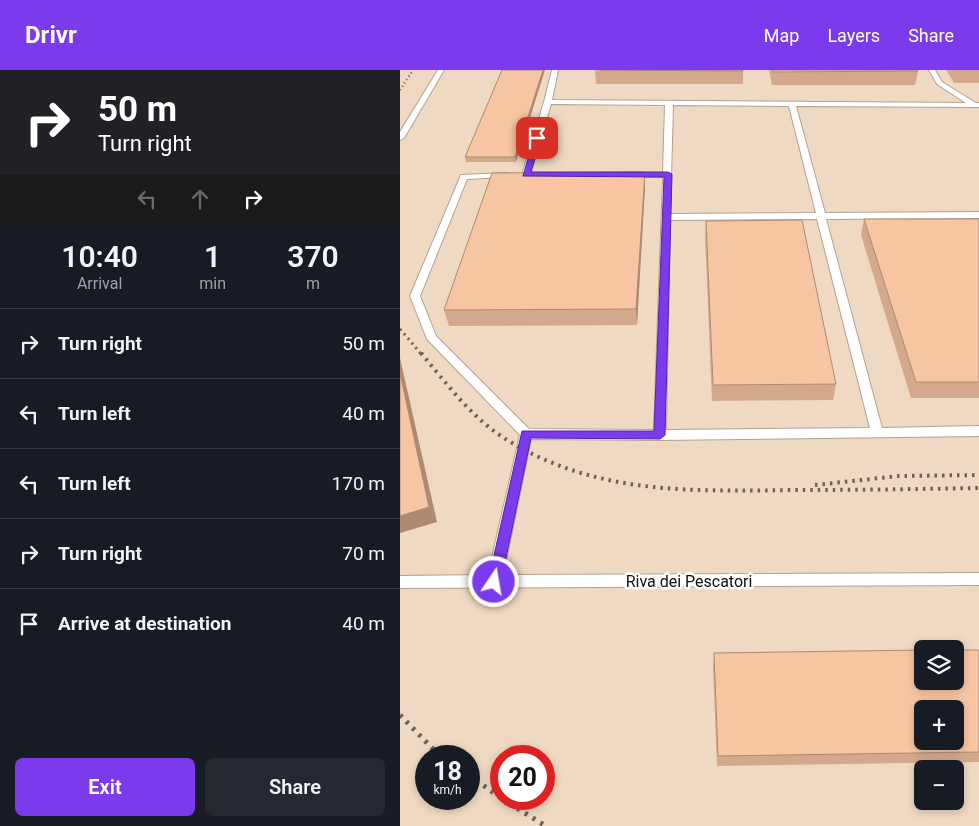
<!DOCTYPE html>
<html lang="en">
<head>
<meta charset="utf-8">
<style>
  :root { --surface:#171b24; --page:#242831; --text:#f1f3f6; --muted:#9ea1a6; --line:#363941; --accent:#7c3aed }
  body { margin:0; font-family:Roboto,sans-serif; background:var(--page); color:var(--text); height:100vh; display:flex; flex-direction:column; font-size:19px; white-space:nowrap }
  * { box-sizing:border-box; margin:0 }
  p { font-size:16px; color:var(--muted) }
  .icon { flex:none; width:28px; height:28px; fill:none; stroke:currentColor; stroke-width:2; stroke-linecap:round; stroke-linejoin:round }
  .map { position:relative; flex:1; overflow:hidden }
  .panel { display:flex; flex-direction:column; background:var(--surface); width:400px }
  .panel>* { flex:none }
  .guide { background:#202124; color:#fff; overflow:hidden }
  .controls { position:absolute; left:514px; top:570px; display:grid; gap:10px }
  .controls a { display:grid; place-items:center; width:50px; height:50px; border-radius:8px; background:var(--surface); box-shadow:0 2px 8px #0003; font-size:25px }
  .speed { position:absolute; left:15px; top:675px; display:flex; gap:10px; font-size:25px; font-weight:700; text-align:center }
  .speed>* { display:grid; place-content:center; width:65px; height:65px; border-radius:50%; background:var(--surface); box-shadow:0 2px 8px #0003; line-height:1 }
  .speed small { font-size:12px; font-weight:400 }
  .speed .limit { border:8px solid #d22; background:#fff; color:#111 }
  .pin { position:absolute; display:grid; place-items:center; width:42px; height:42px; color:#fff; margin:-21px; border-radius:10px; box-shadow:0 2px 8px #0006 }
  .me { position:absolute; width:55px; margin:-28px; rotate:12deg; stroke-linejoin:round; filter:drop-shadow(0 0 4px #0008) }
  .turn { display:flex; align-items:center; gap:18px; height:105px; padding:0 15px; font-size:22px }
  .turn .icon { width:65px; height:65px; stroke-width:2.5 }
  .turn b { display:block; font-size:35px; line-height:42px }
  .lanes { display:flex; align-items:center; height:48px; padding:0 15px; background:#0003; justify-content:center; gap:25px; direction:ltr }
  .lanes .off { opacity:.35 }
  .eta { display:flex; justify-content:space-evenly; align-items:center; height:85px; text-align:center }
  .eta b { font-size:30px; font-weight:600; line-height:35px }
  .cta { display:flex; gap:10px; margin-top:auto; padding:10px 15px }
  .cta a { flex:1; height:58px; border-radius:8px; background:var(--accent); color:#fff; font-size:20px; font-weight:600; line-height:58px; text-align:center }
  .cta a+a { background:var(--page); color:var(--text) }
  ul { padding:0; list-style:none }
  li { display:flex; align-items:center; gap:15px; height:70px; padding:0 15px; border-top:1px solid var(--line) }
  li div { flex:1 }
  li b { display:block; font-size:19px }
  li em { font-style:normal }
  header { display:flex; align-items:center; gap:30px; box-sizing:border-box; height:70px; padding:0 25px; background:var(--accent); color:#fff }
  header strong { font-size:24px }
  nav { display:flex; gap:28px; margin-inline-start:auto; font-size:18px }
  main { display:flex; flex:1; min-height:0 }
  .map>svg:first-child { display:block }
  .built { fill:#efd9c2; fill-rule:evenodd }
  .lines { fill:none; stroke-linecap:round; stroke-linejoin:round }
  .service-casing { stroke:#b2a292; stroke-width:2 }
  .service { fill:#fff; fill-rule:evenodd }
  .rail-far3 { stroke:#6c6258; stroke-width:2.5; stroke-dasharray:1 3; stroke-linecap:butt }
  .rail-far2 { stroke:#6c6258; stroke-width:3; stroke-dasharray:2 4; stroke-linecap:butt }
  .rail-far1 { stroke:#6c6258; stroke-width:4; stroke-dasharray:2.5 5; stroke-linecap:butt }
  .rail { stroke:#6c6258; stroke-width:5; stroke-dasharray:3 6; stroke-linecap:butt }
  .wall { fill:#d4a98b }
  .shaded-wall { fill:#ad8a71 }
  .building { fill:#f7c5a2; stroke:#ad8a71; fill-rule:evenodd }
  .route { fill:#7c3aed; stroke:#51269a }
  .labels { text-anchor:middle; stroke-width:5; stroke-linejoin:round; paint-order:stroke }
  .street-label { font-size:16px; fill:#120d08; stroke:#fff }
</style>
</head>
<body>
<header>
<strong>Drivr</strong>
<nav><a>Map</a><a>Layers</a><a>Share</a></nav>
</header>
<main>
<section class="panel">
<div class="guide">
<div class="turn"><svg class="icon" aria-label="right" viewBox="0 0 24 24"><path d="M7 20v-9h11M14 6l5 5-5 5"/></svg><div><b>50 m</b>Turn right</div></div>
<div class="lanes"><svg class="icon off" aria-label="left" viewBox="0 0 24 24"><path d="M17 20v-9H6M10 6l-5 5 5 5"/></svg><svg class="icon off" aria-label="ahead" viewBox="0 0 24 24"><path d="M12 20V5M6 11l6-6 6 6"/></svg><svg class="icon" aria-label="right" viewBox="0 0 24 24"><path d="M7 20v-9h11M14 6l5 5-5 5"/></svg></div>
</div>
<div class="eta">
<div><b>10:40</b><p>Arrival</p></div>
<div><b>1</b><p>min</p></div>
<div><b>370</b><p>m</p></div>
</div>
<ul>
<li><svg class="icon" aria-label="right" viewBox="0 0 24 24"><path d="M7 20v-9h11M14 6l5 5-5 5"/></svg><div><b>Turn right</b></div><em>50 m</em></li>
<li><svg class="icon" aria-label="left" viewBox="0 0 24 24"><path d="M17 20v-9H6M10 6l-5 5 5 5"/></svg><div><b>Turn left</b></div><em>40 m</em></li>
<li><svg class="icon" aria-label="left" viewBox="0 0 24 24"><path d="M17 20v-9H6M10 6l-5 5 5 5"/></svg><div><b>Turn left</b></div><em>170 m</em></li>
<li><svg class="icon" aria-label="right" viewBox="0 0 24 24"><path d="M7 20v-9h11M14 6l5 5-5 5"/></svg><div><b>Turn right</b></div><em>70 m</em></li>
<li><svg class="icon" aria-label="arrive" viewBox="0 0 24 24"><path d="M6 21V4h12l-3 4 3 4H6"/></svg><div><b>Arrive at destination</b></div><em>40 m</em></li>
</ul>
<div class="cta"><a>Exit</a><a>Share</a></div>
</section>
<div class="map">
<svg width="579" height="756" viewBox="0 0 579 756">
  <rect width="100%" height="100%" fill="#f4e3d2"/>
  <path class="built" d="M0,0H579V756H0ZM522,579H555V611H522ZM522,639H555V671H522ZM26,686H69V729H26ZM101,686H144V729H101ZM522,699H555V731H522Z"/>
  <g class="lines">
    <defs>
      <path id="service" d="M38,0H44L4,68L0,70V62Z
        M152,0H158L152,30L566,33L537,14L529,0H535L542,12L576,33H579V37L396,36L425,143L579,142V148L426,149L482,358L579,356V366L260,370L131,369L103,505L579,503V515L0,518V506L88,505L120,365L27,269L10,226L61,105L107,103L111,105L107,107L67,109L20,226L36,266L129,359L254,360L263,107H230L226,105L230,103H263L265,35L151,34L130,105L123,107L122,105L144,32ZM273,35L389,36L416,143L270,144ZM417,149L470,358L266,360L270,150Z"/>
    </defs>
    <use href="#service" class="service-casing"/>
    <use href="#service" class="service"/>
    <path class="rail-far3" d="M0,20L13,0"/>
    <path class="rail-far2" d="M0,259L22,285"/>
    <path class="rail-far1" d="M21,283C47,314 73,350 109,371C199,426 296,421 398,420C458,420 519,419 579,418
      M415,415L499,406L579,405"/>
    <path class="rail" d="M0,645L32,678L43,686
      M69,705L101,728
      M102,729L146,756"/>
  </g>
  <path class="wall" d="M102,0L116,92H66L65,87Z
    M195,0H343V14H196Z
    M369,0H517L518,1L515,15H372Z
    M546,0H579V13H554Z
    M245,117L237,255L49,256L44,240Z
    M464,149H579V328H511L461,165Z
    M306,151L436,314L433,330L312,331L305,166Z
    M579,580V692L317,696L313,596L314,583Z"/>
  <path class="shaded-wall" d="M143,0H145L116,92L115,87Z
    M245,102V117L237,255L236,239Z
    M0,288L37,452L0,463Z"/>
  <path class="building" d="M102,0H143L115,87H65Z
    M200,0H343V1Z
    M373,0H517L518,1L373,2Z
    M245,102L236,239L44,240L92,103Z
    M464,149H579V312H516Z
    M402,150L436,314L313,315L306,151Z
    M0,303L29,437L0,446Z
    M522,580V611H555V580H579V682L318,686L314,583ZM522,639H555V671H522Z"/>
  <path class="route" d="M137,66L141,68L131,102H268L272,104L265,365L260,369L131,368L101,512L99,516L94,517L90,516L88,512L122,361H254L264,107L123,106L134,68Z"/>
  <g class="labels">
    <g class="street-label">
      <text x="289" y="517">Riva dei Pescatori</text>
    </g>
  </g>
</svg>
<div class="controls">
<a><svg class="icon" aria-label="layers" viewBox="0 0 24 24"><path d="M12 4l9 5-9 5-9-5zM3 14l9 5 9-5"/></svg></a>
<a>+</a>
<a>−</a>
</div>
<div class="speed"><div>18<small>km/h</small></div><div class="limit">20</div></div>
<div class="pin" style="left:137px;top:68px;background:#d93025"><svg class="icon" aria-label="arrive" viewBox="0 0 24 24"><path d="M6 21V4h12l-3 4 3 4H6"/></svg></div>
<svg class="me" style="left:94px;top:512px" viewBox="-20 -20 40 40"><circle r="17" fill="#7c3aed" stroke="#fff" stroke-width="3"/><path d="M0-11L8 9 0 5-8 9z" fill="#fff"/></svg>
</div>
</main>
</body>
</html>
